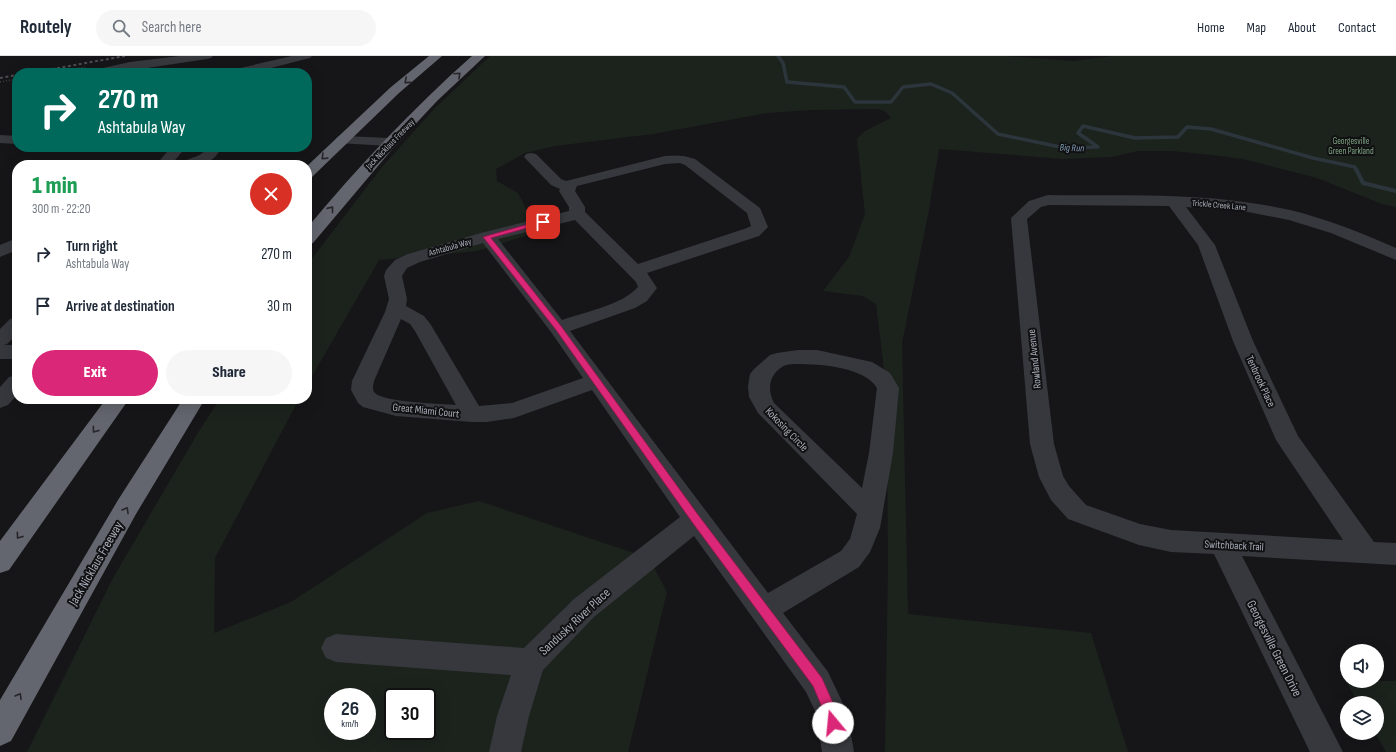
<!DOCTYPE html>
<html lang="en">
<head>
<meta charset="utf-8">
<style>
  :root { --surface:#fff; --page:#f6f6f7; --text:#1f2937; --muted:#747a83; --line:#e0e1e3; --accent:#db2777 }
  body { margin:0; font-family:"Sofia Sans Condensed",sans-serif; background:var(--page); color:var(--text); height:100vh; display:flex; flex-direction:column; font-size:15px; white-space:nowrap }
  * { box-sizing:border-box; margin:0 }
  p { font-size:13px; color:var(--muted) }
  .icon { flex:none; width:22px; height:22px; fill:none; stroke:currentColor; stroke-width:2; stroke-linecap:round; stroke-linejoin:round }
  .map { position:relative; flex:1; overflow:hidden }
  .drawer { position:absolute; left:12px; top:104px; width:300px; height:244px; display:flex; flex-direction:column; background:var(--surface); border-radius:16px; box-shadow:0 4px 16px #0002 }
  .drawer>* { flex:none }
  .banner { position:absolute; left:12px; top:12px; width:300px; height:84px; border-radius:16px; box-shadow:0 4px 16px #0002; background:#00695c; color:#fff; overflow:hidden }
  .tools { position:absolute; left:1340px; top:588px; display:grid; gap:8px }
  .tools a { display:grid; place-items:center; width:44px; height:44px; border-radius:50%; background:var(--surface); box-shadow:0 4px 16px #0002; font-size:20px }
  .speed { position:absolute; left:324px; top:632px; display:flex; gap:8px; font-size:20px; font-weight:700; text-align:center }
  .speed>* { display:grid; place-content:center; width:52px; height:52px; border-radius:50%; background:var(--surface); box-shadow:0 4px 16px #0002; line-height:1 }
  .speed small { font-size:10px; font-weight:400 }
  .speed .limit { border:2px solid #111; border-radius:6px; background:#fff; color:#111 }
  .pin { position:absolute; display:grid; place-items:center; width:34px; height:34px; color:#fff; margin:-17px; border-radius:8px; box-shadow:0 2px 6px #0006 }
  .me { position:absolute; width:44px; margin:-22px; rotate:343deg; stroke-linejoin:round; filter:drop-shadow(0 0 3px #0008) }
  .turn { display:flex; align-items:center; gap:14px; height:84px; padding:0 20px; font-size:18px }
  .turn .icon { width:52px; height:52px; stroke-width:2.5 }
  .turn b { display:block; font-size:28px; line-height:34px }
  .round { display:grid; place-items:center; flex:none; width:42px; height:42px; border-radius:21px; background:var(--page) }
  .headline { display:flex; align-items:center; justify-content:space-between; height:68px; padding:0 20px }
  h1 { font-size:24px; font-weight:800; line-height:30px; color:#1e9e55 }
  .button { display:flex; gap:8px; margin-top:auto; padding:8px 20px }
  .button a { flex:1; height:46px; border-radius:24px; background:var(--accent); color:#fff; font-size:16px; font-weight:800; line-height:46px; text-align:center }
  .button a+a { background:var(--page); color:var(--text) }
  ul { padding:0; list-style:none }
  li { display:flex; align-items:center; gap:12px; height:52px; padding:0 20px }
  li div { flex:1 }
  li b { display:block; font-size:15px }
  li em { font-style:normal }
  header { display:flex; align-items:center; gap:24px; box-sizing:border-box; height:56px; padding:0 20px; background:var(--surface); border-bottom:1px solid var(--line) }
  header strong { font-size:19px }
  nav { display:flex; gap:22px; margin-inline-start:auto; font-size:14px }
  .search { width:280px; height:36px; background:var(--page); display:flex; align-items:center; gap:10px; box-sizing:border-box; padding:0 14px; border-radius:22px; color:var(--muted); font-size:15px }
  .map>svg:first-child { display:block }
  .green { fill:#1c231d; fill-rule:evenodd }
  .lines { fill:none; stroke-linecap:round; stroke-linejoin:round }
  .stream-far1 { stroke:#2c353c; stroke-width:3.5 }
  .stream { stroke:#2c353c; stroke-width:4 }
  .path { stroke:#3d3f44; stroke-width:1.5; stroke-dasharray:1 2; stroke-linecap:butt }
  .minor { fill:#37383d; fill-rule:evenodd }
  .highway { fill:#63666e; fill-rule:evenodd }
  .rail { stroke:#4a4c52; stroke-width:2; stroke-dasharray:3 2.5; stroke-linecap:butt }
  .oneway { stroke:#26262a }
  .route { fill:#db2777; stroke:#8e194d }
  .labels { text-anchor:middle; stroke-width:4; stroke-linejoin:round; paint-order:stroke }
  .far-park-label { font-size:9px; fill:#7fa381; stroke:#111113 }
  .far-street-label { font-size:9px; fill:#a8adb8; stroke:#111113 }
  .far-water-label { font-size:10px; font-style:italic; fill:#7f9bb3; stroke:#111113 }
  .street-label { font-size:11px; fill:#a8adb8; stroke:#111113 }
  .near-street-label { font-size:13px; fill:#a8adb8; stroke:#111113 }
</style>
</head>
<body>
<header>
<strong>Routely</strong>
<div class="search"><svg class="icon" aria-label="search" viewBox="0 0 24 24"><circle cx="10" cy="10" r="6"/><path d="M15 15l6 6"/></svg>Search here</div>
<nav><a>Home</a><a>Map</a><a>About</a><a>Contact</a></nav>
</header>
<div class="map">
<svg width="1396" height="696" viewBox="0 0 1396 696">
  <rect width="100%" height="100%" fill="#161618"/>
  <path class="green" d="M490,0H1005L1074,5L1113,0H1396V151L1382,148L1317,122L1243,103L1212,99L1172,95H1138L1111,101L1063,103L939,93L928,159L902,287L908,558L1091,577L1128,696H885L888,510L887,337L876,248L863,240L823,235L849,201L865,158L857,83L865,75L891,62L886,56L878,53L810,54L767,57L653,78L555,90L525,97L496,113L497,125L518,137L534,168L525,180L477,195L379,204L307,329V209L382,111L435,52Z
    M220,343H299L215,502L214,577L291,546L427,457L479,445L649,502L667,536L628,696H27L113,522L199,375ZM333,641H367V675H333ZM393,641H427V675H393Z
    M1345,623H1347V625H1396V696H1386L1375,677H1377V647H1358Z"/>
  <g class="lines">
    <path class="stream-far1" d="M778,0L783,7L787,26L844,31L855,46H891L903,31L931,28L952,37L998,78L1065,92L1098,91L1078,77L1083,70L1135,82L1178,81L1187,71L1211,73L1313,102L1355,111L1356,114"/>
    <path class="stream" d="M1356,113L1363,127L1396,135"/>
    <path class="path" d="M52,17L85,11
      M0,26L17,23"/>
    <path class="minor" d="M180,0H213L211,2L207,3L114,17H92L94,14L130,6Z
      M292,0H312L310,2L251,17H230L232,14Z
      M0,79L17,80V88L0,87Z
      M342,80L390,82L395,83L397,86L395,89L390,90L337,87L335,84L337,81Z
      M171,91H186L171,109H156Z
      M207,91H221C214,110 197,109 181,109C187,100 202,103 207,91Z
      M531,97L536,98L561,123L566,125L665,100C676,99 684,99 695,103L760,152L768,171L759,180L647,217L657,232L647,245L635,252L570,275L768,537L841,495L850,483L857,458L758,357L749,341L748,330L750,318L754,313L770,299L777,297L798,294H817L872,306L890,317L899,332L893,397L880,472L870,496L859,511L783,557L828,616L847,656L854,696H822L816,657L806,636L694,480L594,561L543,614L529,660L521,696H489L497,660L511,619L336,606L326,602L321,592L326,582L336,578L524,592L574,543L680,461L592,334L514,362L487,366H472L396,360L363,351L358,347L351,334L352,325L385,256L389,243L384,220L386,214L395,204L408,198L481,177L569,155V151L559,135L560,133L551,129L524,101L526,98ZM680,107L685,109L747,157L751,170L747,172L638,208L585,156V151L575,135L577,130L665,108ZM575,164L636,226L638,231C622,249 585,256 562,264L498,183ZM483,187L551,276L583,322L512,347L479,350L431,269L424,260L406,250L407,243L402,220L407,212L420,206ZM401,263L410,268L415,275L456,349C442,348 382,346 375,337C372,334 373,329 374,325ZM798,308C820,308 865,311 877,332L869,397L862,432L774,347C767,334 769,319 782,311C786,308 793,308 798,308Z
      M1048,139C1129,140 1211,136 1290,154C1327,163 1362,177 1396,192V204L1331,177L1289,164L1248,156L1186,151L1215,189L1253,285L1298,380L1374,486L1396,487V509L1242,500L1343,696H1310L1214,498L1171,496L1139,489L1068,463L1051,444L1039,421L1030,388L1011,162L1029,145ZM1049,149L1169,150L1198,189L1233,285L1276,384L1343,484L1171,474L1140,468L1086,449L1069,430L1063,420L1054,388L1027,163L1041,151Z
      M17,182V194L0,201V189Z
      M17,261V278L7,288L4,289H17V303H0V273L10,263Z
      M17,319V339L8,349L0,352V331L9,321Z"/>
    <path class="highway" d="M429,0H442L399,37L312,121L307,123V110L391,31Z
      M472,0H485L437,45L394,91L313,187L307,188V172C358,111 412,53 472,0Z
      M106,343H129L9,514L0,517V485Z
      M183,343H205L136,458L11,685L0,690V644L118,444Z"/>
    <path class="rail" d="M30,17L125,0
      M0,22L17,19"/>
  </g>
  <defs><path id="oneway-chevron" d="M-2-3.5L2.5 0L-2 3.5" fill="none" stroke-width="1.6" stroke-linecap="round" stroke-linejoin="round"/></defs>
  <g class="oneway">
    <use href="#oneway-chevron" transform="translate(458 19) rotate(-43)"/>
    <use href="#oneway-chevron" transform="translate(407 25) rotate(140)"/>
    <use href="#oneway-chevron" transform="translate(324 101) rotate(136)"/>
    <use href="#oneway-chevron" transform="translate(331 153) rotate(-51)"/>
    <use href="#oneway-chevron" transform="translate(95 374) rotate(126)"/>
    <use href="#oneway-chevron" transform="translate(126 454) rotate(-60)"/>
    <use href="#oneway-chevron" transform="translate(19 480) rotate(126)"/>
    <use href="#oneway-chevron" transform="translate(19 640) rotate(-60)"/>
  </g>
  <path class="route" d="M543,164L546,166L545,167L491,182L561,270L699,460L822,622L837,656L839,667L838,672L833,674L828,672L824,656L813,630L692,466L556,274L483,181Z"/>
  <g class="labels">
    <g class="far-park-label">
      <text x="1351" y="88">Georgesville<tspan x="1351" dy="10">Green Parkland</tspan></text>
    </g>
    <g class="far-street-label">
      <text transform="translate(390 88) rotate(-46)" y="3">Jack Nicklaus Freeway</text>
      <text transform="translate(1219 149) rotate(5)" y="3">Trickle Creek Lane</text>
      <text transform="translate(450 191) rotate(-16)" y="3">Ashtabula Way</text>
    </g>
    <g class="far-water-label">
      <text transform="translate(1072 91) rotate(2)" y="4">Big Run</text>
    </g>
    <g class="street-label">
      <text transform="translate(1034 303) rotate(-96)" y="4">Rowland Avenue</text>
      <text transform="translate(1261 325) rotate(65)" y="4">Tenbrook Place</text>
      <text transform="translate(426 354) rotate(6)" y="4">Great Miami Court</text>
      <text transform="translate(787 373) rotate(46)" y="4">Kokosing Circle</text>
      <text transform="translate(1234 489) rotate(3)" y="4">Switchback Trail</text>
    </g>
    <g class="near-street-label">
      <text transform="translate(95 507) rotate(-60)" y="5">Jack Nicklaus Freeway</text>
      <text transform="translate(574 565) rotate(-43)" y="5">Sandusky River Place</text>
      <text transform="translate(1275 592) rotate(63)" y="5">Georgesville Green Drive</text>
    </g>
  </g>
</svg>
<div class="tools">
<a><svg class="icon" aria-label="sound" viewBox="0 0 24 24"><path d="M4 9h4l5-4v14l-5-4H4zM17 9q2 3 0 6"/></svg></a>
<a><svg class="icon" aria-label="layers" viewBox="0 0 24 24"><path d="M12 4l9 5-9 5-9-5zM3 14l9 5 9-5"/></svg></a>
</div>
<div class="speed"><div>26<small>km/h</small></div><div class="limit">30</div></div>
<div class="pin" style="left:543px;top:166px;background:#d93025"><svg class="icon" aria-label="arrive" viewBox="0 0 24 24"><path d="M6 21V4h12l-3 4 3 4H6"/></svg></div>
<svg class="me" style="left:833px;top:667px" viewBox="-20 -20 40 40"><circle r="19" fill="#fff"/><path d="M0-13L10 11 0 6-10 11z" fill="#db2777"/></svg>
<div class="banner">
<div class="turn"><svg class="icon" aria-label="right" viewBox="0 0 24 24"><path d="M7 20v-9h11M14 6l5 5-5 5"/></svg><div><b>270 m</b>Ashtabula Way</div></div>
</div>
<section class="drawer">
<div class="headline"><div><h1>1 min</h1><p>300 m · 22:20</p></div><a class="round" style="background:#d93025;color:#fff"><svg class="icon" aria-label="close" viewBox="0 0 24 24"><path d="M6 6l12 12M18 6L6 18"/></svg></a></div>
<ul>
<li><svg class="icon" aria-label="right" viewBox="0 0 24 24"><path d="M7 20v-9h11M14 6l5 5-5 5"/></svg><div><b>Turn right</b><p>Ashtabula Way</p></div><em>270 m</em></li>
<li><svg class="icon" aria-label="arrive" viewBox="0 0 24 24"><path d="M6 21V4h12l-3 4 3 4H6"/></svg><div><b>Arrive at destination</b></div><em>30 m</em></li>
</ul>
<div class="button"><a>Exit</a><a>Share</a></div>
</section>
</div>
</body>
</html>
